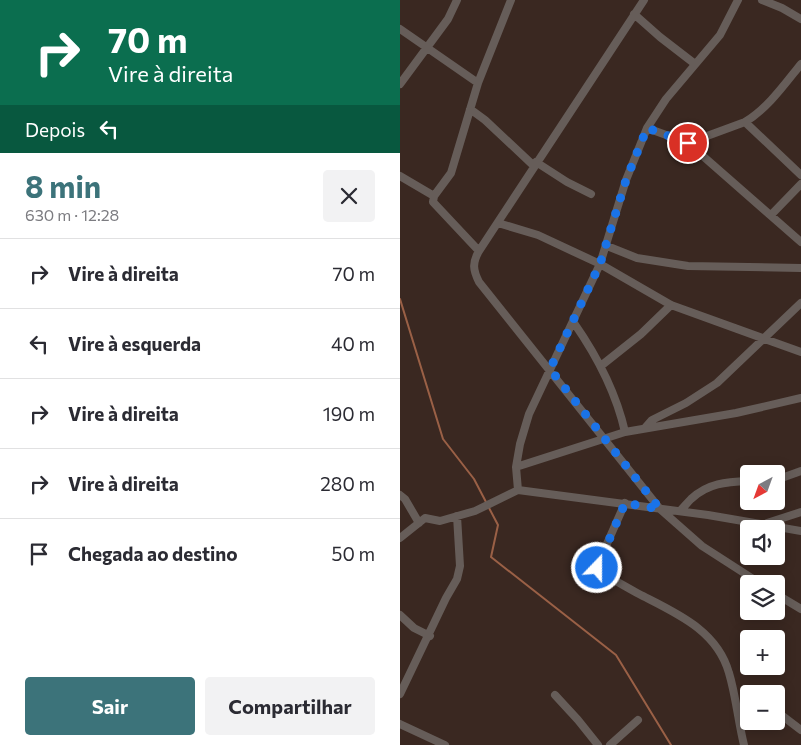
<!DOCTYPE html>
<html lang="pt">
<head>
<meta charset="utf-8">
<style>
  :root { --surface:#fff; --page:#f2f2f3; --text:#2b2b33; --muted:#7c7c81; --line:#e1e1e2; --accent:#3c737a }
  body { margin:0; font-family:Commissioner,sans-serif; background:var(--page); color:var(--text); height:100vh; display:flex; flex-direction:column; font-size:19px; white-space:nowrap }
  * { box-sizing:border-box; margin:0 }
  p { font-size:16px; color:var(--muted) }
  .icon { flex:none; width:28px; height:28px; fill:none; stroke:currentColor; stroke-width:2; stroke-linecap:round; stroke-linejoin:round }
  .map { position:relative; flex:1; overflow:hidden }
  .side { display:flex; flex-direction:column; background:var(--surface); width:400px }
  .side>* { flex:none }
  .banner { background:#0b6e4f; color:#fff; overflow:hidden }
  .needle { width:32px; rotate:221deg }
  .buttons { position:absolute; left:340px; top:465px; display:grid; gap:10px }
  .buttons a { display:grid; place-items:center; width:45px; height:45px; border-radius:5px; background:var(--surface); box-shadow:0 2px 12px #0003; font-size:25px }
  .pin { position:absolute; display:grid; place-items:center; width:42px; height:42px; color:#fff; margin:-21px; border:2px solid #fff; border-radius:50%; box-shadow:0 1px 5px #0007 }
  .me { position:absolute; width:55px; margin:-28px; rotate:22deg; stroke-linejoin:round; filter:drop-shadow(0 0 4px #0008) }
  .turn { display:flex; align-items:center; gap:18px; height:105px; padding:0 25px; font-size:22px }
  .turn .icon { width:65px; height:65px; stroke-width:2.5 }
  .turn b { display:block; font-size:35px; line-height:42px }
  .then { display:flex; align-items:center; height:48px; padding:0 25px; background:#0003; gap:10px; font-size:19px }
  .round { display:grid; place-items:center; flex:none; width:52px; height:52px; border-radius:5px; background:var(--page) }
  .headline { display:flex; align-items:center; justify-content:space-between; height:85px; padding:0 25px }
  h1 { font-size:30px; font-weight:700; line-height:38px; color:var(--accent) }
  .action { display:flex; gap:10px; margin-top:auto; padding:10px 25px }
  .action a { flex:1; height:58px; border-radius:5px; background:var(--accent); color:#fff; font-size:20px; font-weight:700; line-height:58px; text-align:center }
  .action a+a { background:var(--page); color:var(--text) }
  ul { padding:0; list-style:none }
  li { display:flex; align-items:center; gap:15px; height:70px; padding:0 25px; border-top:1px solid var(--line) }
  li div { flex:1 }
  li b { display:block; font-size:19px }
  li em { font-style:normal }
  main { display:flex; flex:1; min-height:0 }
  .map>svg:first-child { display:block }
  .lines { fill:none; stroke-linecap:round; stroke-linejoin:round }
  .stream { stroke:#9a6046; stroke-width:2 }
  .street { stroke:#665d59; stroke-width:8 }
  .route { stroke:#1a73e8; stroke-width:9; stroke-dasharray:0 16.2 }
</style>
</head>
<body>
<main>
<section class="side">
<div class="banner">
<div class="turn"><svg class="icon" aria-label="right" viewBox="0 0 24 24"><path d="M7 20v-9h11M14 6l5 5-5 5"/></svg><div><b>70 m</b>Vire à direita</div></div>
<div class="then">Depois<svg class="icon" aria-label="left" viewBox="0 0 24 24"><path d="M17 20v-9H6M10 6l-5 5 5 5"/></svg></div>
</div>
<div class="headline"><div><h1>8 min</h1><p>630 m · 12:28</p></div><a class="round"><svg class="icon" aria-label="close" viewBox="0 0 24 24"><path d="M6 6l12 12M18 6L6 18"/></svg></a></div>
<ul>
<li><svg class="icon" aria-label="right" viewBox="0 0 24 24"><path d="M7 20v-9h11M14 6l5 5-5 5"/></svg><div><b>Vire à direita</b></div><em>70 m</em></li>
<li><svg class="icon" aria-label="left" viewBox="0 0 24 24"><path d="M17 20v-9H6M10 6l-5 5 5 5"/></svg><div><b>Vire à esquerda</b></div><em>40 m</em></li>
<li><svg class="icon" aria-label="right" viewBox="0 0 24 24"><path d="M7 20v-9h11M14 6l5 5-5 5"/></svg><div><b>Vire à direita</b></div><em>190 m</em></li>
<li><svg class="icon" aria-label="right" viewBox="0 0 24 24"><path d="M7 20v-9h11M14 6l5 5-5 5"/></svg><div><b>Vire à direita</b></div><em>280 m</em></li>
<li><svg class="icon" aria-label="arrive" viewBox="0 0 24 24"><path d="M6 21V4h12l-3 4 3 4H6"/></svg><div><b>Chegada ao destino</b></div><em>50 m</em></li>
</ul>
<div class="action"><a>Sair</a><a>Compartilhar</a></div>
</section>
<div class="map">
<svg width="401" height="745" viewBox="0 0 401 745">
  <rect width="100%" height="100%" fill="#3a2821"/>
  <g class="lines">
    <path class="stream" d="M0,299L43,439L74,479L86,502
      M88,506L98,525L91,557L216,655L271,745"/>
    <path class="street" d="M362,0L382,8L401,19
      M234,14L260,37L295,64
      M0,29L78,83
      M0,84L48,19L57,0
      M70,109L85,120L134,166
      M345,122L401,175
      M247,128L288,143L401,242
      M288,143L345,122C368,108 384,85 401,64
      M136,162L167,182L191,194
      M0,176L34,196L33,202L79,251C72,263 73,270 79,282L260,509L302,546L361,584
      M34,196L51,173L78,83L111,0
      M371,215L401,184
      M98,223L138,235L200,264L271,305L401,352
      M207,246L237,258L288,266L401,268
      M79,251L244,0
      M174,323C197,356 216,392 225,432
      M202,365L241,334L271,305
      M245,428L252,420L286,403L317,383L401,303
      M116,467L120,444L129,414L200,264L226,180L247,128L266,99L320,35L338,0
      M376,480L401,471
      M118,490L116,467L225,432L336,413L401,398
      M0,495L5,499L19,523
      M225,503L198,564L199,572C213,579 226,587 239,594C276,613 317,630 329,673C336,696 338,721 344,745
      M280,511C284,507 287,503 291,499C308,483 326,482 349,481
      M367,523L401,512
      M0,538L25,518L40,521L75,511L118,490L308,515L401,531
      M376,594L401,609
      M0,615L14,628L30,636
      M0,694L46,598L57,579L60,566L57,516
      M155,695L178,720L198,745
      M376,711L401,730
      M0,724L45,745
      M210,745L238,720"/>
  </g>
  <g class="lines">
    <path class="route" d="M197,568L225,503L260,509L150,369L200,264L226,180L247,128L288,143"/>
  </g>
</svg>
<div class="buttons">
<a><svg class="needle" viewBox="-14 -14 28 28"><path d="M0-13l5 13h-10z" fill="#e53935"/><path d="M0 13l5-13h-10z" fill="#7c7c81"/></svg></a>
<a><svg class="icon" aria-label="sound" viewBox="0 0 24 24"><path d="M4 9h4l5-4v14l-5-4H4zM17 9q2 3 0 6"/></svg></a>
<a><svg class="icon" aria-label="layers" viewBox="0 0 24 24"><path d="M12 4l9 5-9 5-9-5zM3 14l9 5 9-5"/></svg></a>
<a>+</a>
<a>−</a>
</div>
<div class="pin" style="left:288px;top:143px;background:#d93025"><svg class="icon" aria-label="arrive" viewBox="0 0 24 24"><path d="M6 21V4h12l-3 4 3 4H6"/></svg></div>
<svg class="me" style="left:197px;top:568px" viewBox="-20 -20 40 40"><circle r="17" fill="#1a73e8" stroke="#fff" stroke-width="3"/><path d="M0-11L8 9 0 5-8 9z" fill="#fff"/></svg>
</div>
</main>
</body>
</html>
